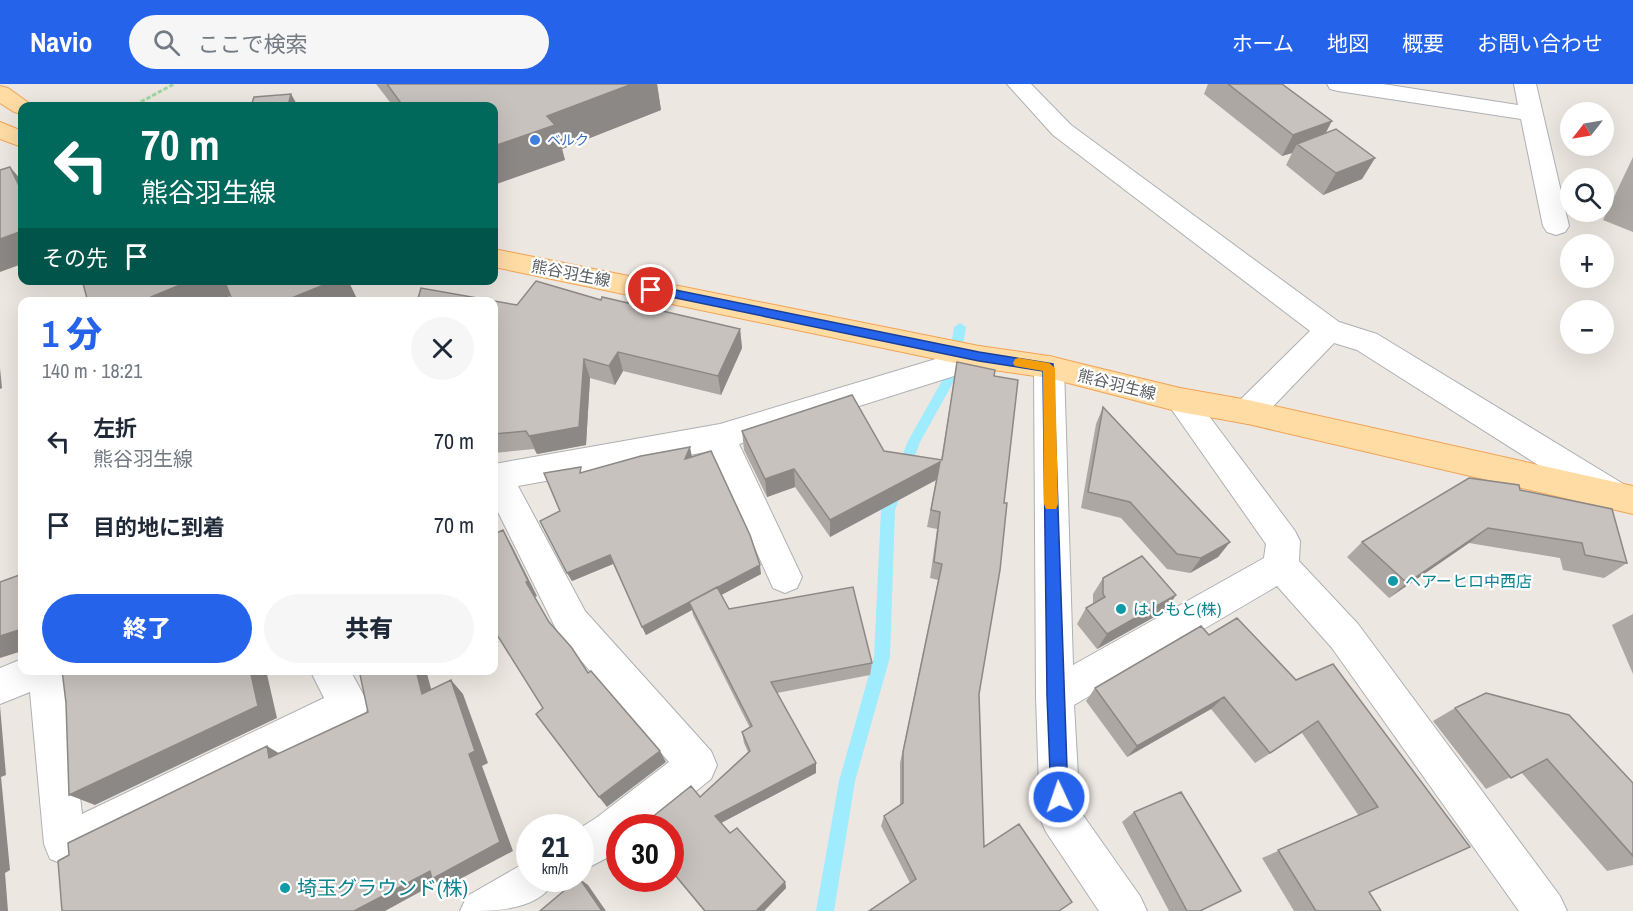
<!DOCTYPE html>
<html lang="ja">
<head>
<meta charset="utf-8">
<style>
  :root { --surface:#fff; --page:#f6f6f7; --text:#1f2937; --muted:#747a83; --accent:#2563eb }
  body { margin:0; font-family:"Archivo Narrow","Noto Sans JP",sans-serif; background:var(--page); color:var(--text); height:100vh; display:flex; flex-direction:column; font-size:22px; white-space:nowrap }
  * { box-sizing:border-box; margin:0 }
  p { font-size:20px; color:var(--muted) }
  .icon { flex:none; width:33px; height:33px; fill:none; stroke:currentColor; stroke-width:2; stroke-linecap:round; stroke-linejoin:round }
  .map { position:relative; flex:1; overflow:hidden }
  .drawer { position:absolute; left:18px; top:213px; width:480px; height:378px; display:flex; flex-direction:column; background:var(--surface); border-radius:12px; box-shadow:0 6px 24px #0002 }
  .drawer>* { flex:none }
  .hud { position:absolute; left:18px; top:18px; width:480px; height:183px; border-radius:12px; box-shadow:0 6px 24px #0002; background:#00695c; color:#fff; overflow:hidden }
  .needle { width:39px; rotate:239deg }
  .tools { position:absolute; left:1560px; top:18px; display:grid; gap:12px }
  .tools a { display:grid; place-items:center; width:54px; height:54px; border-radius:50%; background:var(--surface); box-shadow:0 6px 24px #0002; font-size:30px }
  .speed { position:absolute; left:516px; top:730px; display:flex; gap:12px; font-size:30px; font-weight:700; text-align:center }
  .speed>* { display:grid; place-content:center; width:78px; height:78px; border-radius:50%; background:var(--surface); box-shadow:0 6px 24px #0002; line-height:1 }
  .speed small { font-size:15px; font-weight:400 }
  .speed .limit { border:9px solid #d22; background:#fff; color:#111 }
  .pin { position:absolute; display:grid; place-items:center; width:51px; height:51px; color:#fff; margin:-26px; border:3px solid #fff; border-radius:50%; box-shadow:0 2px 6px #0007 }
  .me { position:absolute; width:66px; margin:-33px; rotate:357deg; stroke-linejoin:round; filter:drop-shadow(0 0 4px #0008) }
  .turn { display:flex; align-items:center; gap:21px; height:126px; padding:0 24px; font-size:27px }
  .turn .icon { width:78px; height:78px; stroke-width:2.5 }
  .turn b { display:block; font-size:42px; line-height:51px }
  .then { display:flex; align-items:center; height:57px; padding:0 24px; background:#0003; gap:12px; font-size:22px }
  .round { display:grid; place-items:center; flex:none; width:63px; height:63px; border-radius:32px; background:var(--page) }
  .headline { display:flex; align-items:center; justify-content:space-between; height:102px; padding:0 24px }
  h1 { font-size:36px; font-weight:800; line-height:45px; color:var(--accent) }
  .button { display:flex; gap:12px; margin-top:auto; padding:12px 24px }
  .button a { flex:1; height:69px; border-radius:36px; background:var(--accent); color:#fff; font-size:24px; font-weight:800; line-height:69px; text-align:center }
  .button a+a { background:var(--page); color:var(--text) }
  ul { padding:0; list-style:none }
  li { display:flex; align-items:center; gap:18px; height:84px; padding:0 24px }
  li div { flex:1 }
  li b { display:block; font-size:22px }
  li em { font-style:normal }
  header { display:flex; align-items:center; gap:36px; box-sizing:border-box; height:84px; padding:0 30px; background:var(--accent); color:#fff }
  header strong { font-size:28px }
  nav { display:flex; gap:33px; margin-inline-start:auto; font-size:21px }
  .search { width:420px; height:54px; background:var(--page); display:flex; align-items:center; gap:15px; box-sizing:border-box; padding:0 21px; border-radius:33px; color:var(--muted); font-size:22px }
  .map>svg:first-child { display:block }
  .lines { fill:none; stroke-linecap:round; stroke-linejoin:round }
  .stream { fill:#9febff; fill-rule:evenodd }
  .minor-casing { stroke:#adb1b4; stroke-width:2 }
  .major-casing { stroke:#f3a254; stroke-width:2 }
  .path { stroke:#9fd7a1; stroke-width:3; stroke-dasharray:4.5 2; stroke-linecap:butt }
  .minor { fill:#fff; fill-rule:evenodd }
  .major { fill:#ffdca4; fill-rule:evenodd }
  .wall { fill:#aca7a3 }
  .shaded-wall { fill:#8c8885 }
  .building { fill:#c8c2be; stroke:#8c8885; stroke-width:1.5 }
  .route { fill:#2563eb; stroke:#184099; stroke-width:1.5 }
  .slow { fill:#f59e0b }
  .shop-dot { fill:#3f7fe0; stroke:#fff; stroke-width:2 }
  .culture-dot { fill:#0f9aa8; stroke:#fff; stroke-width:2 }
  .labels { text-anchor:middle; stroke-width:4.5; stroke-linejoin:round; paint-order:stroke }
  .far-shop-label { font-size:14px; fill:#366cbe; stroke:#fff; text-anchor:start }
  .street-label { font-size:16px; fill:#5a5f62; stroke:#fff }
  .culture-label { font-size:16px; fill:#0d838f; stroke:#fff; text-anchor:start }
  .near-culture-label { font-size:20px; fill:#0d838f; stroke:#fff; text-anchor:start }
</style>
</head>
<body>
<header>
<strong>Navio</strong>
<div class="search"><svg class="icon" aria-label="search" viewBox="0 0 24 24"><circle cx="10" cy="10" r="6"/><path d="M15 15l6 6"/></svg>ここで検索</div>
<nav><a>ホーム</a><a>地図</a><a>概要</a><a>お問い合わせ</a></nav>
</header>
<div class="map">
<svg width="1633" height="827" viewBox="0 0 1633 827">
  <rect width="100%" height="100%" fill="#ede7e1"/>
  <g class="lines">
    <path class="stream" d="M960,239L966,243L959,288L920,358L895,426L890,573L855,697L834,827H816L839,697L874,573L881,426L908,357L947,288L954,243Z"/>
    <defs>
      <path id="minor" d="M1007,0H1031L1071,41L1339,238L1377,250L1625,401L1629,411L1625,421L1613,425L1601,421L1357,266L1334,259L1259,337L1248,340L1237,337L1233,328L1237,319L1310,247L1053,51Z
        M1327,0H1383L1518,21L1514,0H1536L1569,142L1565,148L1556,151L1547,148L1543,142L1521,35L1338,7L1330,5Z
        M979,262L989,265L994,273L989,281L739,360L802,493L797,504L785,509L773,504L711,367L518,402L585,527L711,667L717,681L711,695L650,744H620V767L580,788V744L596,734L669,678L559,551L494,420V380L720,340Z
        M1049,272L1060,275L1064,283L1073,581L1264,474L1266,460L1165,316L1169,308L1180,304L1191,308L1295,447L1300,457L1299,477L1358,540L1560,812L1567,827H1519L1332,564L1277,502L1074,621L1080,727L1140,812L1147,827H1099L1046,748L1040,734L1036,612L1034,283L1038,275Z
        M22,575V586H66L82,730L324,614L310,586H350L369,621L363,634L65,781L50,775L44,760L30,608L0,620V584Z
        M530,776V795H556C539,827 497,827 460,827L467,812Z"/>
      <path id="major" d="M0,2L8,4L33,22H22V30L14,28L0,19Z
        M0,38L22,47V63L0,55Z
        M494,165L979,262L1049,272L1180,304L1248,316L1633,402V430L1248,340L1180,328L1049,294L979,284L494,183Z"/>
    </defs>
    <use href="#minor" class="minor-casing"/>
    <use href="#major" class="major-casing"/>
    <path class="path" d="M135,21L174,0"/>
    <use href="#minor" class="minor"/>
    <use href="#major" class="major"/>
  </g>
  <path class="wall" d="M376,0H657L661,26L562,65L565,76L494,22H393Z
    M1208,0H1282L1326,49L1375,74L1362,95L1323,111L1286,81L1292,69L1282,72L1204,10Z
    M1633,73V148L1603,136Z
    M601,216L740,245L742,264L721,311L623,287L615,301L590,294L586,361L537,370L534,365L494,369V218L517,221Z
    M957,278L979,610L984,763L1072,818L910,799L881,742L884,732L900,721V679L938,496L930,494L937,445L927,443L936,396L830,453L795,403L767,413L744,366L742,347L884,367L941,376Z
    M1103,323L1230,458L1218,473L1190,489L1167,485L1121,434L1081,424L1096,340Z
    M692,373L761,490L721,511L729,525L872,579L870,591L777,609L816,689L721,739L730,749L785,798L786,804L764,827H704L670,786V744L646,738L700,713L748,668L744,659L742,648L750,644L693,531L692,526L646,551L613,480L572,497L540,437L560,427L583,388Z
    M1520,406L1627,479L1604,494L1563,486L1560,474L1469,459L1389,514L1347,473L1362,458Z
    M1103,494L1176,511L1165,527L1097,565L1077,540L1086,524L1093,520V510Z
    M1633,530V590L1612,541Z
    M1209,551L1296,596L1470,763L1369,808L1381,827H1294L1262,774L1359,732L1302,649L1255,679L1211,625L1127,673L1086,617L1095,604Z
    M1455,624L1633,699V781L1607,787L1521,688L1486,705L1433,637Z
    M1134,728L1200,827H1169L1122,738Z"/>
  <path class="shaded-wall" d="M632,0H657L661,26L562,65L565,76L494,101V62L547,32Z
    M291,10L298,22H288Z
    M1332,37L1321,58L1297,60L1292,69L1282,72L1293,51Z
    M1375,74L1362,95L1323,111L1336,89Z
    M10,83L22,97V108Z
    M22,147V180L0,188V155Z
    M192,196H228L237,209L217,218H152L151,213Z
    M336,196H348L358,217L356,218H282Z
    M740,245L742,264L721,311L718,292Z
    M618,268L623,287L615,301L609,282Z
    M584,275L590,294L586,361L537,370L529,352Z
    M0,284L2,304L0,305Z
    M690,363L692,373L685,375Z
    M940,378L936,396L830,453V436Z
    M794,385L795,403L767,413L765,395Z
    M1488,444L1469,459L1389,514L1407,499Z
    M503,446L512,462L537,512L535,513L557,552L526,498Z
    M1230,458L1218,473L1190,489L1201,474Z
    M610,471L613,480L572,497L567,489Z
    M760,481L761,490L693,526L690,518Z
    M1176,511L1165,527L1097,565L1107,550Z
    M689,518L692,526L646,551L642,543Z
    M22,545V567L0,574V552Z
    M250,586H266L277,634L95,721L69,711Z
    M416,586H426L436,623L422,610Z
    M451,596L463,610L488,679L482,682L513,767L447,802L438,798L385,827H354L469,670Z
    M1224,613L1211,625L1127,673L1137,662Z
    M0,622L6,691L1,693L10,786L5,789L8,827H0Z
    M267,662L287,674H269Z
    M660,667L666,678L607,723L599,713Z
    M816,679V689L719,740L715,732Z
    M580,795L588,801L606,827H602Z
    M785,798L786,804L764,827H756Z"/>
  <path class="building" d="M387,0H632L547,32L555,41L494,62V22H403Z
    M1228,0H1282L1332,37L1293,51Z
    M291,10L288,22H251L254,13Z
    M1336,45L1375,74L1336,89L1297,60Z
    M10,83L22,108V147L0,155V86Z
    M82,196H192L151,213L152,218H88Z
    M224,196H336L282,218H233Z
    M536,197L601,216L602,213L740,245L718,292L618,268L609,282L584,275L579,343L529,352L526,347L494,350V218H417L421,204L517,221Z
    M957,278L995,286L994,292L1018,296L1004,419H1007L1000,486L979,610L984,763L1019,740L1072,818L1059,827H869L916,795L884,732L903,719V668L942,480L934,478L940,428L931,426L940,378L830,436L794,385L765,395L742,347L852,311L884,367L942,376Z
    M1103,323L1230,458L1201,474L1177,470L1130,418L1088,408Z
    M690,363L685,375L711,367L750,451L760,481L642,543L610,471L567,489L540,437L560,427L544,389L581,383L580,389L641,372Z
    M1469,394L1519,401L1520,406L1612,425L1627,479L1585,471L1582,459L1488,444L1407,499L1362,458Z
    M503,446L528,497L526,498L549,538L572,564L588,589L591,587L660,667L599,713L536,630L543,624L494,546V450Z
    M1142,472L1176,511L1107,550L1086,524L1105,513L1103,510V494Z
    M22,490V545L0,552V498Z
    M717,503L729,525L853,503L872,579L771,598L816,679L715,732L730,749L737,744L785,798L756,827H705L670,785V744H636L631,738H646L691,702L700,713L750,667L742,648L752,642L689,518Z
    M1237,534L1296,596L1333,580L1470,763L1369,808L1381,827H1316L1278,766L1378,723L1318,637L1270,669L1224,613L1137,662L1095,604L1201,542L1209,551Z
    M62,586H250L258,622L69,711L66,619Z
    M359,586H416L422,610L451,596L475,667L469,670L500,758L432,795L430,787L354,827H62L58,777L69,771L68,759L267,662L269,674L368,628Z
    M1486,609L1569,631L1633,699V772L1547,675L1511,694L1455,624Z
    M1181,708L1241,807L1200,827H1187L1134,728Z
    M578,795H580L602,827H540Z"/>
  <path class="route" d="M651,201L979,268L1053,280L1068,713L1065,719L1059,722L1054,719L1051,713L1047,612L1043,287L979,277L647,208L645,206Z"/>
  <path class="slow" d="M1019,274L1049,279L1055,284L1058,420L1056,425H1046L1044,420L1043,287L1015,282L1013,279L1015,275Z"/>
  <circle class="shop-dot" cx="535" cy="56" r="6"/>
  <g class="culture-dot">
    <circle cx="1393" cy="497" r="6"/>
    <circle cx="1121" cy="525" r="6"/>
    <circle cx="285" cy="804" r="6"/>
  </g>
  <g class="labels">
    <g class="far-shop-label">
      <text x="547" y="61">ベルク</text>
    </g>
    <g class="street-label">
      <text transform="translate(571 189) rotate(11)" y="6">熊谷羽生線</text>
      <text transform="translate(1117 300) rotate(14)" y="6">熊谷羽生線</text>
    </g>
    <g class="culture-label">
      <text x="1405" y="503">ヘアーヒロ中西店</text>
      <text x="1133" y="531">はしもと(株)</text>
    </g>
    <g class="near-culture-label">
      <text x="297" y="811">埼玉グラウンド(株)</text>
    </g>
  </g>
</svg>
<div class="tools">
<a><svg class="needle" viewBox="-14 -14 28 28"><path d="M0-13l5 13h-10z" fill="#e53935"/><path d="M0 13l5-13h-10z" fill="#747a83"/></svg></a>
<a><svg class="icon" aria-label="search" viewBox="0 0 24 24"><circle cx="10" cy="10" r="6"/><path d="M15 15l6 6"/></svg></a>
<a>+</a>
<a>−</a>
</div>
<div class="speed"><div>21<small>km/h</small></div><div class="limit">30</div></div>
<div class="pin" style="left:651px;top:206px;background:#d93025"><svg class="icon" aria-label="arrive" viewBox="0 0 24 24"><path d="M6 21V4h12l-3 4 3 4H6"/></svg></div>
<svg class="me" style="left:1059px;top:713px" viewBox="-20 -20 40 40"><circle r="17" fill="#2563eb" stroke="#fff" stroke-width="3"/><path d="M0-11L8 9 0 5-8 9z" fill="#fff"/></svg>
<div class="hud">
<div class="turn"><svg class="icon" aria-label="left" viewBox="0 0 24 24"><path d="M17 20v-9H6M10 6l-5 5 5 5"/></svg><div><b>70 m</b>熊谷羽生線</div></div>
<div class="then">その先<svg class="icon" aria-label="arrive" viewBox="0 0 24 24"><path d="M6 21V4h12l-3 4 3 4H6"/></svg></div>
</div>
<section class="drawer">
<div class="headline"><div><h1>1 分</h1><p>140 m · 18:21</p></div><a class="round"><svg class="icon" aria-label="close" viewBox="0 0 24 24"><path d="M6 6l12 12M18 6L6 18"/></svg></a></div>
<ul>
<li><svg class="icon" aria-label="left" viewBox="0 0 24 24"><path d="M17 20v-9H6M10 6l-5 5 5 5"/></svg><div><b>左折</b><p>熊谷羽生線</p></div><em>70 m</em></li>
<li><svg class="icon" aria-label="arrive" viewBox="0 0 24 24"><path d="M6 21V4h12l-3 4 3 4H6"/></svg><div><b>目的地に到着</b></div><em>70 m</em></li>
</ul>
<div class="button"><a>終了</a><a>共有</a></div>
</section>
</div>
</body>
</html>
